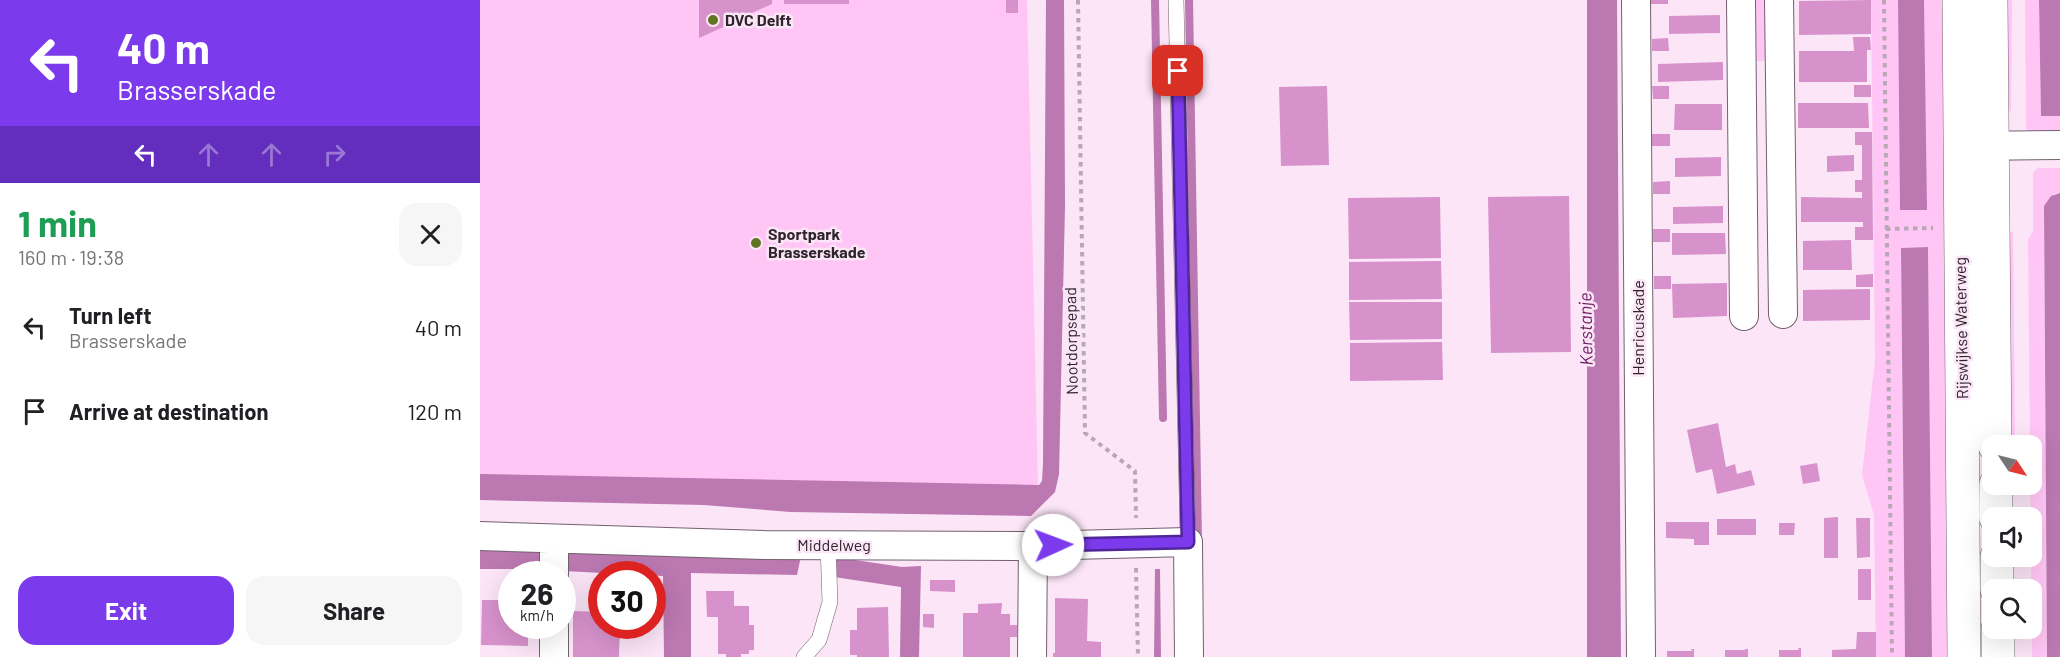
<!DOCTYPE html>
<html lang="en">
<head>
<meta charset="utf-8">
<style>
  :root { --surface:#fff; --page:#f6f6f6; --text:#202124; --muted:#757577; --accent:#7c3aed }
  body { margin:0; font-family:Barlow,sans-serif; background:var(--page); color:var(--text); height:100vh; display:flex; flex-direction:column; font-size:22px; white-space:nowrap }
  * { box-sizing:border-box; margin:0 }
  p { font-size:20px; color:var(--muted) }
  .icon { flex:none; width:33px; height:33px; fill:none; stroke:currentColor; stroke-width:2; stroke-linecap:round; stroke-linejoin:round }
  .map { position:relative; flex:1; overflow:hidden }
  .panel { display:flex; flex-direction:column; background:var(--surface); width:480px }
  .panel>* { flex:none }
  .banner { background:#7c3aed; color:#fff; overflow:hidden }
  .needle { width:39px; rotate:125deg }
  .tools { position:absolute; left:1502px; top:435px; display:grid; gap:12px }
  .tools a { display:grid; place-items:center; width:60px; height:60px; border-radius:12px; background:var(--surface); box-shadow:0 6px 24px #0002; font-size:30px }
  .speed { position:absolute; left:18px; top:561px; display:flex; gap:12px; font-size:30px; font-weight:700; text-align:center }
  .speed>* { display:grid; place-content:center; width:78px; height:78px; border-radius:50%; background:var(--surface); box-shadow:0 6px 24px #0002; line-height:1 }
  .speed small { font-size:15px; font-weight:400 }
  .speed .limit { border:9px solid #d22; background:#fff; color:#111 }
  .pin { position:absolute; display:grid; place-items:center; width:51px; height:51px; color:#fff; margin:-26px; border-radius:12px; box-shadow:0 3px 9px #0006 }
  .me { position:absolute; width:66px; margin:-33px; rotate:88deg; stroke-linejoin:round; filter:drop-shadow(0 0 4px #0008) }
  .turn { display:flex; align-items:center; gap:21px; height:126px; padding:0 18px; font-size:27px }
  .turn .icon { width:78px; height:78px; stroke-width:2.5 }
  .turn b { display:block; font-size:42px; line-height:51px }
  .lanes { display:flex; align-items:center; height:57px; padding:0 18px; background:#0003; justify-content:center; gap:30px; direction:ltr }
  .lanes .off { opacity:.35 }
  .round { display:grid; place-items:center; flex:none; width:63px; height:63px; border-radius:18px; background:var(--page) }
  .overview { display:flex; align-items:center; justify-content:space-between; height:102px; padding:0 18px }
  h1 { font-size:36px; font-weight:700; line-height:45px; color:#1e9e55 }
  .button { display:flex; gap:12px; margin-top:auto; padding:12px 18px }
  .button a { flex:1; height:69px; border-radius:18px; background:var(--accent); color:#fff; font-size:24px; font-weight:700; line-height:69px; text-align:center }
  .button a+a { background:var(--page); color:var(--text) }
  ul { padding:0; list-style:none }
  li { display:flex; align-items:center; gap:18px; height:84px; padding:0 18px }
  li div { flex:1 }
  li b { display:block; font-size:22px }
  li em { font-style:normal }
  main { display:flex; flex:1; min-height:0 }
  .map>svg:first-child { display:block }
  .green { fill:#ffc6f5 }
  .water { fill:#bb78b1 }
  .lines { fill:none; stroke-linecap:round; stroke-linejoin:round }
  .stream { stroke:#bb78b1; stroke-width:8 }
  .building { fill:#d792cc }
  .service-casing { stroke:#736170; stroke-width:16 }
  .minor-casing { stroke:#736170; stroke-width:30 }
  .secondary-casing { stroke:#736170; stroke-width:34 }
  .path { stroke:#b8a7b5; stroke-width:4; stroke-dasharray:4.5 4.5; stroke-linecap:butt }
  .service { stroke:#fff; stroke-width:15 }
  .minor { stroke:#fff; stroke-width:28 }
  .secondary { stroke:#fff; stroke-width:33 }
  .route-casing { stroke:#51269a; stroke-width:15 }
  .route { stroke:#7c3aed; stroke-width:10 }
  .poi-dot { fill:#607423; stroke:#fbe5f7; stroke-width:2 }
  .labels { text-anchor:middle; stroke-width:5; stroke-linejoin:round; paint-order:stroke }
  .poi-label { font-size:16px; font-weight:bold; fill:#2d252c; stroke:#fbe5f7; text-anchor:start }
  .street-label { font-size:16px; fill:#2d252c; stroke:#fbe5f7 }
  .water-label { font-size:18px; font-style:italic; fill:#6f1e67; stroke:#fbe5f7 }
</style>
</head>
<body>
<main>
<section class="panel">
<div class="banner">
<div class="turn"><svg class="icon" aria-label="left" viewBox="0 0 24 24"><path d="M17 20v-9H6M10 6l-5 5 5 5"/></svg><div><b>40 m</b>Brasserskade</div></div>
<div class="lanes"><svg class="icon" aria-label="left" viewBox="0 0 24 24"><path d="M17 20v-9H6M10 6l-5 5 5 5"/></svg><svg class="icon off" aria-label="ahead" viewBox="0 0 24 24"><path d="M12 20V5M6 11l6-6 6 6"/></svg><svg class="icon off" aria-label="ahead" viewBox="0 0 24 24"><path d="M12 20V5M6 11l6-6 6 6"/></svg><svg class="icon off" aria-label="right" viewBox="0 0 24 24"><path d="M7 20v-9h11M14 6l5 5-5 5"/></svg></div>
</div>
<div class="overview"><div><h1>1 min</h1><p>160 m · 19:38</p></div><a class="round"><svg class="icon" aria-label="close" viewBox="0 0 24 24"><path d="M6 6l12 12M18 6L6 18"/></svg></a></div>
<ul>
<li><svg class="icon" aria-label="left" viewBox="0 0 24 24"><path d="M17 20v-9H6M10 6l-5 5 5 5"/></svg><div><b>Turn left</b><p>Brasserskade</p></div><em>40 m</em></li>
<li><svg class="icon" aria-label="arrive" viewBox="0 0 24 24"><path d="M6 21V4h12l-3 4 3 4H6"/></svg><div><b>Arrive at destination</b></div><em>120 m</em></li>
</ul>
<div class="button"><a>Exit</a><a>Share</a></div>
</section>
<div class="map">
<svg width="1580" height="657" viewBox="0 0 1580 657">
  <rect width="100%" height="100%" fill="#fbe5f7"/>
  <path class="green" d="M0,0H547L558,486L0,485Z
    M1271,0H1291L1292,61H1272Z
    M1391,0H1418L1420,209L1446,210L1444,0H1473L1479,657H1452L1448,247L1421,248L1425,657H1396L1394,515L1382,475L1395,360Z
    M1517,0H1532L1531,113L1523,102Z
    M1545,0H1559L1561,115L1580,116V135L1553,132L1546,129Z
    M1558,168H1580V193L1573,194L1564,238L1567,657H1552L1548,240L1553,231V173Z
    M1519,231L1533,232L1535,445H1521Z"/>
  <path class="water" d="M566,0H584L585,206L579,474L575,492L551,516L311,512L224,505L0,500V474L559,485L562,481L563,463Z
    M1107,0H1137L1141,657H1107Z
    M1418,0H1444L1447,210H1420Z
    M1559,0H1580V116H1561Z
    M1580,193V657H1567L1564,206L1571,196Z
    M1448,247L1452,657H1425L1421,248Z
    M0,547L59,549V569H0Z
    M83,550L321,556L317,575L211,573V657H184L183,576L83,571Z
    M355,557L422,567L441,566L439,657H420L421,587L354,577Z
    M675,569H680L681,657H674Z"/>
  <g class="lines">
    <path class="stream" d="M675,0L683,418
      M709,0L718,542"/>
  </g>
  <path class="building" d="M219,0H292V4L267,15H248V25L219,38Z
    M304,0H369V4H304Z
    M526,0H538V13H526Z
    M1171,0H1188V4H1171Z
    M1391,0V34L1319,35V1Z
    M1240,15V33L1189,34V16Z
    M1373,37H1390L1391,50H1387V82H1319V51H1374Z
    M1188,38L1189,51H1172V39Z
    M1243,62V80L1178,82V64Z
    M1374,85H1391V97H1374Z
    M847,86L849,165L801,166L799,87Z
    M1172,86H1189V99H1173Z
    M1318,103H1388L1389,128H1318Z
    M1195,104H1242V130H1194Z
    M1375,132H1392L1393,240H1375V227H1383V222H1321V197L1382,198V192H1375V180H1382V145H1375Z
    M1172,134H1190V146H1172Z
    M1374,155V171L1347,172V156Z
    M1241,157V176L1195,177V158Z
    M1190,181V194H1173V182Z
    M1089,196L1091,352L1011,353L1008,197Z
    M960,197L961,258L869,259L868,198Z
    M1243,206V223L1193,224V207Z
    M1173,229H1190V242H1173Z
    M1192,233H1245L1246,254L1192,255Z
    M1371,240L1372,270H1323V241Z
    M961,261L962,299L869,300V262Z
    M1393,274V287H1376V275Z
    M1174,276H1191V289H1174Z
    M1247,283V316L1193,318L1192,284Z
    M1390,289V320L1323,321V290Z
    M869,302H962V339L870,340Z
    M962,342L963,380L870,381V343Z
    M1238,423L1246,467L1255,464L1257,474L1271,470L1275,485L1237,494L1232,469L1216,473L1207,430Z
    M1337,463L1340,481L1323,484L1320,466Z
    M1358,517V558H1344V518Z
    M1376,518H1390V557L1377,558Z
    M1237,519H1276V535H1237Z
    M1186,522H1229V545H1214V539L1186,538Z
    M1299,523H1315L1314,535H1299Z
    M1378,569H1391V600H1378Z
    M450,580H475V592L450,591Z
    M226,591H254V606H269V625H274V650H269V654H261V657H246V654H238V617H227Z
    M575,598L608,599L607,641L621,642V657H573V653H575Z
    M2,600H32V626H48V646L1,645Z
    M522,603L521,614H530V625H537V637H530V657H483V613H498V604Z
    M408,607L409,657H377V655H370V630H377V608Z
    M93,611L122,612V626H140L139,657H93Z
    M443,614H454V628L443,627Z
    M1377,632H1396V657H1352V650L1376,649Z
    M1318,648H1321V657H1299V650H1319Z
    M1211,649H1214V657H1187V651H1212Z
    M1265,649H1268V657H1245V650H1265Z"/>
  <g class="lines">
    <defs>
      <path id="service" d="M696,0L708,542
        M324,657L339,640L350,602L348,545"/>
      <path id="minor" d="M1156,0L1161,657
        M1261,0L1264,316
        M1299,0L1303,314
        M1490,146L1580,145
        M0,536L284,545L553,546L708,542L709,657
        M74,574V539
        M74,657V626
        M552,657L553,546"/>
      <path id="secondary" d="M1479,0L1484,657
        M1511,0L1515,446
        M1516,484V518
        M1517,556V590
        M1518,628V657"/>
    </defs>
    <use href="#service" class="service-casing"/>
    <use href="#minor" class="minor-casing"/>
    <use href="#secondary" class="secondary-casing"/>
    <path class="path" d="M598,0L605,433L655,471L656,518
      M1404,0L1412,657
      M1406,229L1453,228
      M656,568L658,657"/>
    <use href="#service" class="service"/>
    <use href="#minor" class="minor"/>
    <use href="#secondary" class="secondary"/>
  </g>
  <g class="lines">
    <defs>
      <path id="route" d="M573,545L708,542L698,71"/>
    </defs>
    <use href="#route" class="route-casing"/>
    <use href="#route" class="route"/>
  </g>
  <g class="poi-dot">
    <circle cx="233" cy="20" r="6"/>
    <circle cx="276" cy="243" r="6"/>
  </g>
  <g class="labels">
    <g class="poi-label">
      <text x="245" y="26">DVC Delft</text>
      <text x="288" y="240">Sportpark<tspan x="288" dy="18">Brasserskade</tspan></text>
    </g>
    <g class="street-label">
      <text transform="translate(1158 328) rotate(-90)" y="6">Henricuskade</text>
      <text transform="translate(1481 328) rotate(-91)" y="6">Rijswijkse Waterweg</text>
      <text transform="translate(591 341) rotate(-91)" y="6">Nootdorpsepad</text>
      <text x="354" y="551">Middelweg</text>
    </g>
    <g class="water-label">
      <text transform="translate(1106 329) rotate(-91)" y="6">Kerstanje</text>
    </g>
  </g>
</svg>
<div class="tools">
<a><svg class="needle" viewBox="-14 -14 28 28"><path d="M0-13l5 13h-10z" fill="#e53935"/><path d="M0 13l5-13h-10z" fill="#757577"/></svg></a>
<a><svg class="icon" aria-label="sound" viewBox="0 0 24 24"><path d="M4 9h4l5-4v14l-5-4H4zM17 9q2 3 0 6"/></svg></a>
<a><svg class="icon" aria-label="search" viewBox="0 0 24 24"><circle cx="10" cy="10" r="6"/><path d="M15 15l6 6"/></svg></a>
</div>
<div class="speed"><div>26<small>km/h</small></div><div class="limit">30</div></div>
<div class="pin" style="left:698px;top:71px;background:#d93025"><svg class="icon" aria-label="arrive" viewBox="0 0 24 24"><path d="M6 21V4h12l-3 4 3 4H6"/></svg></div>
<svg class="me" style="left:573px;top:545px" viewBox="-20 -20 40 40"><circle r="19" fill="#fff"/><path d="M0-13L10 11 0 6-10 11z" fill="#7c3aed"/></svg>
</div>
</main>
</body>
</html>
